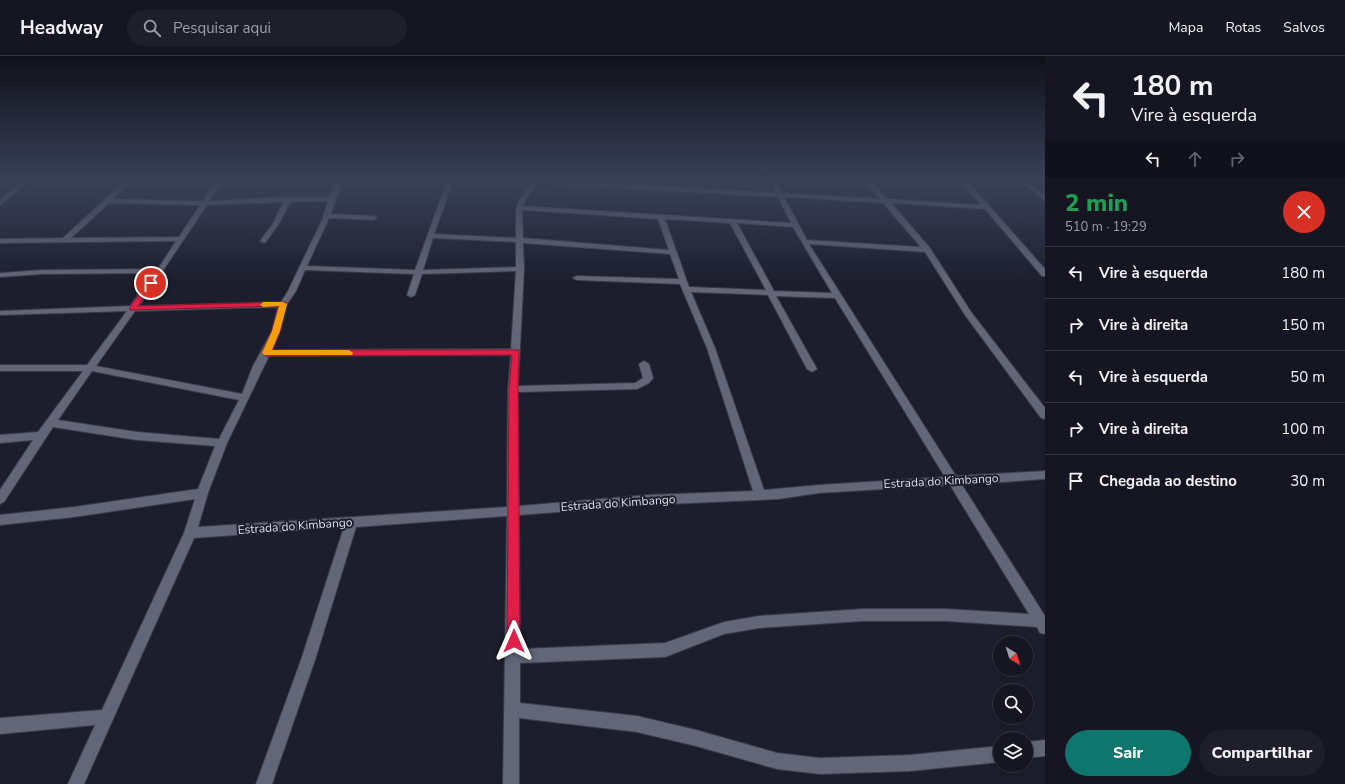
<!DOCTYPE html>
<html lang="pt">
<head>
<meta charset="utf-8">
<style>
  :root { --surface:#151622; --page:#1e1f2a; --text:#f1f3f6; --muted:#9d9fa5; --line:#343540; --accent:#0f766e }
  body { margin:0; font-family:"Nunito Sans",sans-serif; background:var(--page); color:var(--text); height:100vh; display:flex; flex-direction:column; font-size:15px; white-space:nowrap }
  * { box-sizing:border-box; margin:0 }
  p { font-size:13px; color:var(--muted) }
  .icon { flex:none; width:22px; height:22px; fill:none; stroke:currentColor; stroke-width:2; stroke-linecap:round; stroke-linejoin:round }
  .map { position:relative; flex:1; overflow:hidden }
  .drawer { display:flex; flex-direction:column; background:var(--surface); width:300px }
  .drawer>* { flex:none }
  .hud { background:#151622; color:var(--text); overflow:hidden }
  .needle { width:26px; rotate:142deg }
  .controls { position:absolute; left:993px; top:580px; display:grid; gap:8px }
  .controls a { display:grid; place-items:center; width:40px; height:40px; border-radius:50%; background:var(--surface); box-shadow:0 2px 6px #0003,0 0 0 1px var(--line); font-size:20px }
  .pin { position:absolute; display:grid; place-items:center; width:34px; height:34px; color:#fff; margin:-17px; border:2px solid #fff; border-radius:50%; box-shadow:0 1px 4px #0007 }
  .me { position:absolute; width:44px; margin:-22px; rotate:0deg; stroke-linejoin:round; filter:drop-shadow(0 0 3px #0008) }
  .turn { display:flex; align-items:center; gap:14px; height:84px; padding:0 20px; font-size:18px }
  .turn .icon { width:52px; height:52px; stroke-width:2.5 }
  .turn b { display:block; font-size:28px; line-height:34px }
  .lanes { display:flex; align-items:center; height:38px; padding:0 20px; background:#0003; justify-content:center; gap:20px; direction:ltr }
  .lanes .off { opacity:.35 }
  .round { display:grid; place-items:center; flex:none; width:42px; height:42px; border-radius:21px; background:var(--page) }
  .summary { display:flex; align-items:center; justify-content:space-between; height:68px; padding:0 20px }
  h1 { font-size:24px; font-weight:800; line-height:30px; color:#1e9e55 }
  .cta { display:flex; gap:8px; margin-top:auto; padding:8px 20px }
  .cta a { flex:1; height:46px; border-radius:24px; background:var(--accent); color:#fff; font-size:16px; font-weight:800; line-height:46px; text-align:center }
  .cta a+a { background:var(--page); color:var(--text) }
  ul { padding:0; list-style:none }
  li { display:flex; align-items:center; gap:12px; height:52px; padding:0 20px; border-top:1px solid var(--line) }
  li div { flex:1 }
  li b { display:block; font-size:15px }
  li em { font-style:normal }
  header { display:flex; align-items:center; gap:24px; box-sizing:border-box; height:56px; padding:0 20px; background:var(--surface); border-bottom:1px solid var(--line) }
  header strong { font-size:19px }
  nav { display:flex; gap:22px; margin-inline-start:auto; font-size:14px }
  .search { width:280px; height:36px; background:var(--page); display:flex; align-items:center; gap:10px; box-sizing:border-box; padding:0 14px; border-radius:22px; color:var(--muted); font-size:15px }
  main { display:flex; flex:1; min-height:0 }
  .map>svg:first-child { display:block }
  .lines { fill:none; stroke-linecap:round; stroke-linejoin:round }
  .minor-casing { stroke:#3a3b47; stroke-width:2 }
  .minor { fill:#636677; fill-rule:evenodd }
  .route { fill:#e11d48; stroke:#92132f }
  .slow { fill:#f59e0b }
  .labels { text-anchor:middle; stroke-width:4; stroke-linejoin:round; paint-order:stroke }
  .street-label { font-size:12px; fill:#dadce6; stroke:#1c1e2d }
</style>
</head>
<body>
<header>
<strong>Headway</strong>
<div class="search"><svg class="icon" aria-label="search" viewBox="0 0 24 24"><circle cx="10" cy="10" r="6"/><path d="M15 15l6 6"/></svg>Pesquisar aqui</div>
<nav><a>Mapa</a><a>Rotas</a><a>Salvos</a></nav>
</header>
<main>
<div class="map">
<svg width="1045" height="728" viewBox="0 0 1045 728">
  <rect width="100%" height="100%" fill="#1c1e2d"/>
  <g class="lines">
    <defs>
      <path id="minor" d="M0,125H29L0,149V144L19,128H0Z
        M125,125H132L113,143L203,145L216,125H222L209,145L288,141H329L336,125H342L331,158L374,160L377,162L374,164L329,162L307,210L415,214L447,125H453L434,178L516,182V152L521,141L532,127L529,125H568L776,137L770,125H776L782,137L880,143L865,125H871L887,143L981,149L961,125H967L1045,213V220H1042L985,153L891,147L930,192L971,256L1045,352V363L1041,362L965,259L925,196L809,188L956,420L1045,415V423L962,429L1045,560V578L1040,577L1037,571L946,565H863L759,572L724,578L665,601L520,607V647L637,660L696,674L777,697L820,702L910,699L1000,690V706L910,715L820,718L777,713L696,690L637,676L519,662V728H503L507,460L356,471L315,604L272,728H256L301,604L344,471L194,482L84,728H68L95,669L0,678V662L102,654L184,477L195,443L74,461L0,469V459L74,451L198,433L215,390L137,384L53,371L4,446L0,448V434L33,384L0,387V379L38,376L83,315H0V309H87L127,255L0,259V255L130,250L154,217L42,218L0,221V217L42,214L158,213L176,185L0,187V183L63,182ZM538,127L778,141L791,167L523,150L527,141ZM784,141L883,147L921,191L807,184ZM328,145L322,164L288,235L281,246L139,250L207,149L283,146L274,166L260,185L264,187L266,186L280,166L290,146ZM109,147L195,149H200L179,181L71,182ZM522,154L658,163L669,194L523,182ZM665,163L730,167L766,234L689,231ZM737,167L793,171L832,237L774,235ZM433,182L516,186V211L423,214ZM523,187L670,198L679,223L577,220L573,222L577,224L680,228L707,292L753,435L648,439L519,450L518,336L637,333L649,327L653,322L649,308L644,305L639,308L643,322L635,327L518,330L524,213ZM305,214L414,218L407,239L411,241L415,239L422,218L516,215L511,293L272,294L280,275L287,248L296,235ZM691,236L768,239L807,313L812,316L817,313L776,240L835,242L945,421L819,429L764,434L715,292ZM278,251L272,275L253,310L242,338L96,310L135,255ZM511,299L508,333L507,451L198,471L208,437L227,387L269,300ZM92,315L239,344L219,383L137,376L58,364ZM950,429L1029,558L946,553H863L759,560L724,566L665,587L520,593L519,459L648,449L778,443L819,437Z
        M1020,125H1027L1045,140V145Z
        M1045,684V700L1026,702V686Z"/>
    </defs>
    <use href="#minor" class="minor-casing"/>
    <use href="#minor" class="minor"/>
  </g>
  <linearGradient id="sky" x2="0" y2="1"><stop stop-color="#0f1019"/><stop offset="0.55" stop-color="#3a4157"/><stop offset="1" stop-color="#3a4157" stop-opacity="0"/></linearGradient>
  <rect width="1045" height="227" fill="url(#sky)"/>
  <path class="route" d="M151,225L154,227L138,250L286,246L280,275L272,294H519L518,333L520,585L518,590L514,591L509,590L507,585L509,333L512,299L266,300L262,297L272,275L279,250L130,254V251L148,226Z"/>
  <path class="slow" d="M283,246L287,248L280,275L272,294H349L353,297L352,299H264L262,297L272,275L279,250L263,251L260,249L263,246Z"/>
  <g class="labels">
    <g class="street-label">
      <text transform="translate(941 425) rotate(-3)" y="4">Estrada do Kimbango</text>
      <text transform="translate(618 447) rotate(-4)" y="4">Estrada do Kimbango</text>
      <text transform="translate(295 470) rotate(-4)" y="4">Estrada do Kimbango</text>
    </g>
  </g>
</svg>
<div class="controls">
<a><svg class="needle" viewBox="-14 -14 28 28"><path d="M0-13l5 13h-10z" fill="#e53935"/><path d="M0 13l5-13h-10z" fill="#9d9fa5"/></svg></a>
<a><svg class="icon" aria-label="search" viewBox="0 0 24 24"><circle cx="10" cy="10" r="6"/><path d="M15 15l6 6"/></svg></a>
<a><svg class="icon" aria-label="layers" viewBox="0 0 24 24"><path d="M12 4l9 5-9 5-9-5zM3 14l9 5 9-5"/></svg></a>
</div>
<div class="pin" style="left:151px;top:227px;background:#d93025"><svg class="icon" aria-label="arrive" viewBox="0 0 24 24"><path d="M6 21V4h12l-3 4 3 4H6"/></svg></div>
<svg class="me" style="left:514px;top:585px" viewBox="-20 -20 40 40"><path d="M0-17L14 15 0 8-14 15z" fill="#e11d48" stroke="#fff" stroke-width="4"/></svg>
</div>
<section class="drawer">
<div class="hud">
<div class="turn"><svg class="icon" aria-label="left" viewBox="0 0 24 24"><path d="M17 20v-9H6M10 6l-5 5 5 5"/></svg><div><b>180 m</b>Vire à esquerda</div></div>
<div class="lanes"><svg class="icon" aria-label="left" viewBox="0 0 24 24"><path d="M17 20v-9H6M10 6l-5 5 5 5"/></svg><svg class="icon off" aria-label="ahead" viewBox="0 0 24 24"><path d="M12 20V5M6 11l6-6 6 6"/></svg><svg class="icon off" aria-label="right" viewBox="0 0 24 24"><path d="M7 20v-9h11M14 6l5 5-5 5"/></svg></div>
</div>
<div class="summary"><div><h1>2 min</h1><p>510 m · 19:29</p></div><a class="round" style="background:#d93025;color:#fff"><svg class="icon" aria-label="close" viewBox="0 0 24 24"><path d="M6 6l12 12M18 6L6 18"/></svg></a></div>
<ul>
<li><svg class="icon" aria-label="left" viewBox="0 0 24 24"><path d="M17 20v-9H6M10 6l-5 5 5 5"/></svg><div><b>Vire à esquerda</b></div><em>180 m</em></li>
<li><svg class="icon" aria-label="right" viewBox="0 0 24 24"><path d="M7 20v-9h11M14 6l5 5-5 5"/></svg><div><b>Vire à direita</b></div><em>150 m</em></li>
<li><svg class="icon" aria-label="left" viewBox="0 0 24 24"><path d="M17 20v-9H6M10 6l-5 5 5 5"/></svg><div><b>Vire à esquerda</b></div><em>50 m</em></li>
<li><svg class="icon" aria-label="right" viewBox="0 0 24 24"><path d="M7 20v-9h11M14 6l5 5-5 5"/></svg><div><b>Vire à direita</b></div><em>100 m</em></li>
<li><svg class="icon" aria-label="arrive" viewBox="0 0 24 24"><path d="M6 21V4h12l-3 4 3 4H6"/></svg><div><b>Chegada ao destino</b></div><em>30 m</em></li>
</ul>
<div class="cta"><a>Sair</a><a>Compartilhar</a></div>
</section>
</main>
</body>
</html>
